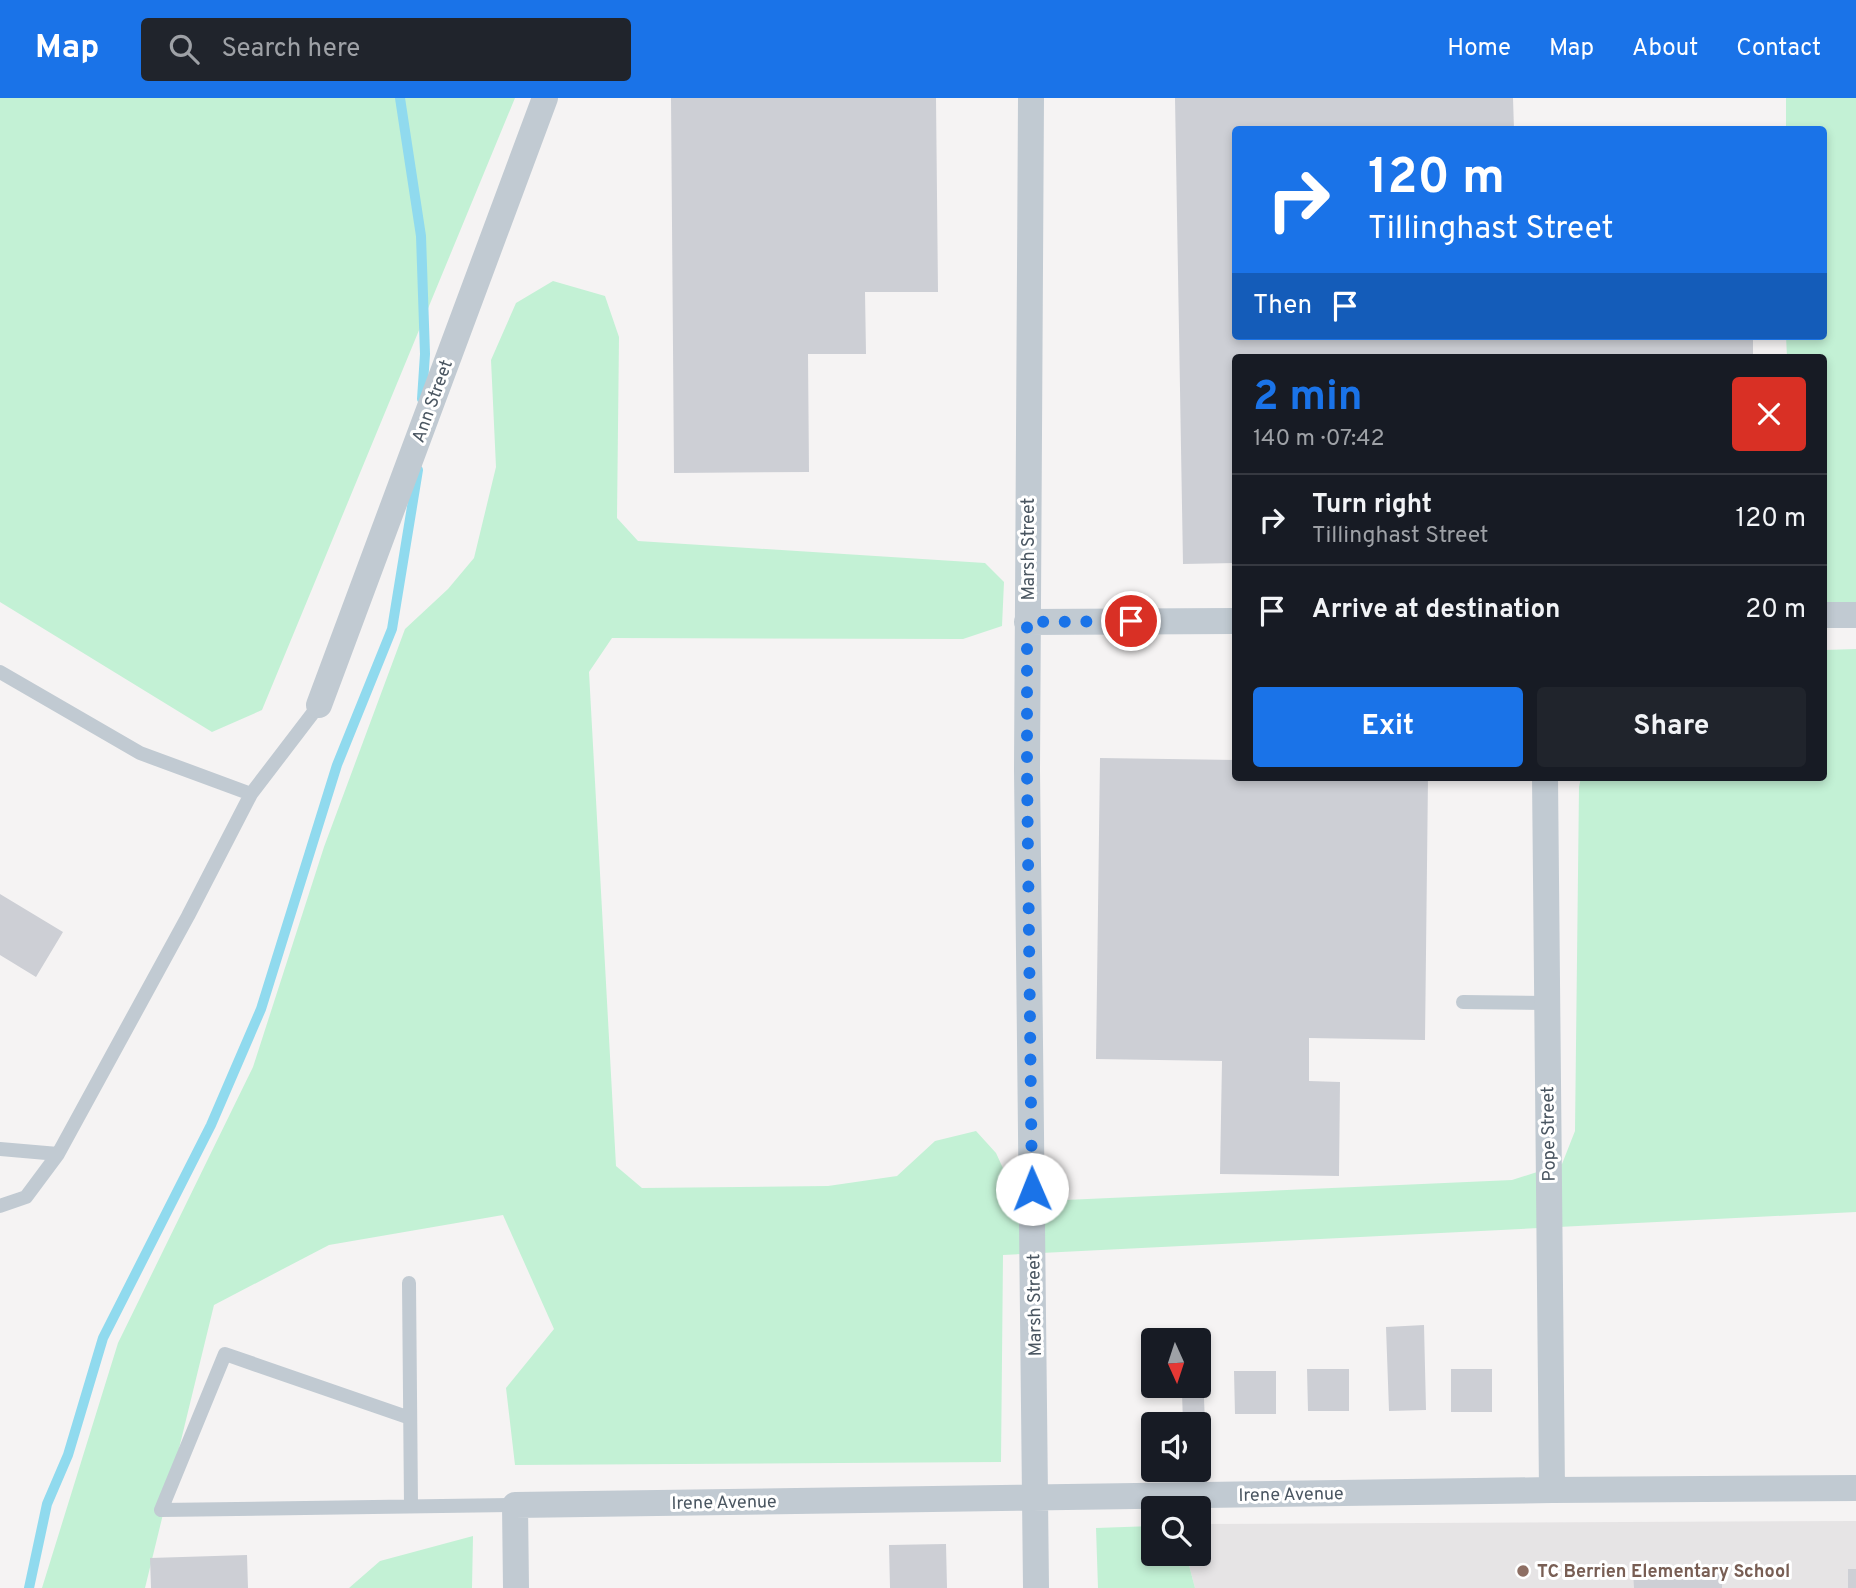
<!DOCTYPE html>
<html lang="en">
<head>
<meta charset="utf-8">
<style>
  :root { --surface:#171b24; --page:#20242c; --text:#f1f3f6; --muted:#9ea1a6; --line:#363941; --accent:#1a73e8 }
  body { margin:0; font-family:Overpass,sans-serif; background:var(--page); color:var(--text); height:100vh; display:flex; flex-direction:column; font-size:26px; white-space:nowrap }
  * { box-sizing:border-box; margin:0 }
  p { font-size:23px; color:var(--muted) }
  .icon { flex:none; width:38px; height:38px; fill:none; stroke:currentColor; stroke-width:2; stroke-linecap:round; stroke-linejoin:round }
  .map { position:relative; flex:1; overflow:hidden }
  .side { position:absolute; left:1232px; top:256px; width:595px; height:427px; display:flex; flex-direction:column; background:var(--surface); border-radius:7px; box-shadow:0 4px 10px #0003 }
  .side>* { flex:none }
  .guide { position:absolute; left:1232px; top:28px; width:595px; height:214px; border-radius:7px; box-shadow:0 4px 10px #0003; background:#1a73e8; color:#fff; overflow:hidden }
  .needle { width:46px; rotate:177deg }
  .buttons { position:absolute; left:1141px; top:1230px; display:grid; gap:14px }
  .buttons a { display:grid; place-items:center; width:70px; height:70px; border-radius:7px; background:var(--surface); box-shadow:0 4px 10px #0003; font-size:35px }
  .pin { position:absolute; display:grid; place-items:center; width:60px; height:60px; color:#fff; margin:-30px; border:4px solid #fff; border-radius:50%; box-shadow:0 2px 7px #0007 }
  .me { position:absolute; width:77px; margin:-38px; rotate:359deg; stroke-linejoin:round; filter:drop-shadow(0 0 5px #0008) }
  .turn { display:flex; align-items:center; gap:24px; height:147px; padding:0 21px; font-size:32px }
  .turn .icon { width:91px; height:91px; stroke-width:2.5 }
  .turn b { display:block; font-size:49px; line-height:60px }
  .then { display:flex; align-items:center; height:66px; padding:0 21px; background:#0003; gap:14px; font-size:26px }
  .round { display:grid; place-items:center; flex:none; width:74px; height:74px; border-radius:7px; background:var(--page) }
  .headline { display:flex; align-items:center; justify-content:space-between; height:119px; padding:0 21px }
  h1 { font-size:42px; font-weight:700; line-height:52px; color:var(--accent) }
  .button { display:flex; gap:14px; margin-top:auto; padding:14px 21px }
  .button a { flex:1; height:80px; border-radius:7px; background:var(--accent); color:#fff; font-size:28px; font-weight:700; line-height:80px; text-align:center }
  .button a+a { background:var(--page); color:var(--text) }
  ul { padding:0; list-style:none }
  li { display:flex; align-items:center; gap:21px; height:91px; padding:0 21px; border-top:2px solid var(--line) }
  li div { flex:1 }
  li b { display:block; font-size:26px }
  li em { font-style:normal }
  header { display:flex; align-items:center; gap:42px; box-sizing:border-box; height:98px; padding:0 35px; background:var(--accent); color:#fff }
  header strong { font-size:33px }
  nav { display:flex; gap:38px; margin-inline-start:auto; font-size:24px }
  .search { width:490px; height:63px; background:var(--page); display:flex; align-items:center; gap:18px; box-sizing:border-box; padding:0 24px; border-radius:7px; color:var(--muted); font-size:26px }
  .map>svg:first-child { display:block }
  .education { fill:#e6e4e5 }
  .green { fill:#c3f1d5 }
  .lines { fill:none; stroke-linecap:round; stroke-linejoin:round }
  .stream { stroke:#90daee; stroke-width:10 }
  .building { fill:#cdcfd5 }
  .lane { stroke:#c1cad2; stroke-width:14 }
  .street { stroke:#c1cad2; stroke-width:26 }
  .route { stroke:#1a73e8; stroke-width:12; stroke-dasharray:0 21.6 }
  .education-dot { fill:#8d6e63; stroke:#fff; stroke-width:2.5 }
  .labels { text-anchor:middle; stroke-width:6; stroke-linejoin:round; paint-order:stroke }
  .street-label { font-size:18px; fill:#4a5661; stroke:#fff }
  .education-label { font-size:18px; font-weight:bold; fill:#785e54; stroke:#fff; text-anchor:start }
</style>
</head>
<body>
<header>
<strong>Map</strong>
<div class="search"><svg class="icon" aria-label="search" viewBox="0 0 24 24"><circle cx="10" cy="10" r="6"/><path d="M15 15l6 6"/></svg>Search here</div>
<nav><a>Home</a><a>Map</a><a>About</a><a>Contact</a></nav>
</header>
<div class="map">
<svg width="1856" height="1490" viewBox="0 0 1856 1490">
  <rect width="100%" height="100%" fill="#f5f3f3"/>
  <path class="education" d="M1856,1423V1490H1195L1186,1456H1199V1426Z"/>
  <path class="green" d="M0,0H515L262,612L212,634L0,504Z
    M1786,0H1856V504L1824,505V259H1787L1786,238H1824V32L1786,31Z
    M553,183L605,198L619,239L617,420L638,443L985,465L1004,484L1002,528L963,541L612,540L589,574L616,1068L642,1090L828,1088L897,1078L935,1043L976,1033L996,1055L1013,1092L1065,1102L1512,1082L1562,1066L1575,1033L1579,689L1581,679H1824V552L1856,551V1114L1003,1157L1001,1364L515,1367L506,1290L554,1231L503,1117L329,1147L214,1207L145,1490H42L118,1245L253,969L324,749L405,531L448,491L474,460L496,369L491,262L516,205Z
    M1153,1428V1456H1186L1195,1490H1098L1096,1430Z
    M473,1438L472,1490H349L380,1463Z"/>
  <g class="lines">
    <path class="stream" d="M400,0L421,138L425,256L422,301
      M29,1490L47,1406L68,1357L103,1240L211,1027L261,911L337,667L392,531L418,372"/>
  </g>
  <path class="building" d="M671,0H936L938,194H865L866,256H808L809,374L674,375Z
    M1175,0H1513L1514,32H1236V238H1753V259H1236V465L1183,466Z
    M1100,660L1236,662V679H1428L1425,942L1309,940V983L1340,984L1339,1078L1220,1076L1222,963L1096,961Z
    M0,796L63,834L36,879L0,857Z
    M1424,1227L1426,1312L1389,1313L1386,1229Z
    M1202,1252L1205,1325H1183L1182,1295H1161V1288H1199V1253Z
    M1307,1271H1349V1313H1308Z
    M1451,1271H1492V1314H1451Z
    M1234,1273H1276V1316H1235Z
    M946,1446L947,1490H890L889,1447Z
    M247,1457L248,1490H151L150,1460Z
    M1848,1471H1856V1490H1848Z
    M1722,1472V1490H1634L1633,1473Z"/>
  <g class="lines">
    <path class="lane" d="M0,574L140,655L251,696
      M1463,904L1547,905
      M0,1051L58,1056
      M0,1108L26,1099L58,1056L188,818L251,696L319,607
      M409,1185L411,1408
      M410,1320L225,1256L161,1412L515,1407"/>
    <path class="street" d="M1031,0L1027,672L1036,1490
      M1824,517H1856
      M1027,524L1236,523
      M319,607L545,0
      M1545,679L1552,1392
      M516,1490L515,1407L1552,1392L1856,1390"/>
  </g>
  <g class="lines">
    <path class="route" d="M1032,1091L1027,672V524L1131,523"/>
  </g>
  <circle class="education-dot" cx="1523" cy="1473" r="7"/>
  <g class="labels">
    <g class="street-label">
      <text transform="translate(432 303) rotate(-70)" y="6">Ann Street</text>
      <text transform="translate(1028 451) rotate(-90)" y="6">Marsh Street</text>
      <text transform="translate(1548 1036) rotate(-91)" y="6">Pope Street</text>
      <text transform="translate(1034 1207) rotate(-91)" y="6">Marsh Street</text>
      <text transform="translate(1291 1396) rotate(-1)" y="6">Irene Avenue</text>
      <text transform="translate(724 1404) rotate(-1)" y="6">Irene Avenue</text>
    </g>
    <g class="education-label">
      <text x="1537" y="1479">TC Berrien Elementary School</text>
    </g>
  </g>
</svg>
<div class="buttons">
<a><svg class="needle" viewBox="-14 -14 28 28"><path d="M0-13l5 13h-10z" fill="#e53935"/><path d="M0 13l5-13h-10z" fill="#9ea1a6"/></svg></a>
<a><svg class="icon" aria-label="sound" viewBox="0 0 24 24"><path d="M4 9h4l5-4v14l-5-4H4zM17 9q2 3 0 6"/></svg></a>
<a><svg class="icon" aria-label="search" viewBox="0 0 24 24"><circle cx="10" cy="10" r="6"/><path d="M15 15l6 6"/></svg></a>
</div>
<div class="pin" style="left:1131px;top:523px;background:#d93025"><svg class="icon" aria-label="arrive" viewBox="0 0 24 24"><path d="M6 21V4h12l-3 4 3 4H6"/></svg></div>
<svg class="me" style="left:1032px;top:1091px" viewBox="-20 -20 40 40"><circle r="19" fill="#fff"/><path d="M0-13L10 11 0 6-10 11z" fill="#1a73e8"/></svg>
<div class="guide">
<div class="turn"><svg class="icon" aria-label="right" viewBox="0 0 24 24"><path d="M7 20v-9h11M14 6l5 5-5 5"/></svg><div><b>120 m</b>Tillinghast Street</div></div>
<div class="then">Then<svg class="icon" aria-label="arrive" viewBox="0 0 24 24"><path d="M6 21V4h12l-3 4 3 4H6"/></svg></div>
</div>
<section class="side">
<div class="headline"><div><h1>2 min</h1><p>140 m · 07:42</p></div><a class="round" style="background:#d93025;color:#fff"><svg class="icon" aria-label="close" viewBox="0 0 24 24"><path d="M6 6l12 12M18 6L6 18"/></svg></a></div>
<ul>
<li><svg class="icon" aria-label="right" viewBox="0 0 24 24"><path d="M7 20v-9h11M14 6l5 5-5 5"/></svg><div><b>Turn right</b><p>Tillinghast Street</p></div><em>120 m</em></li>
<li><svg class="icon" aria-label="arrive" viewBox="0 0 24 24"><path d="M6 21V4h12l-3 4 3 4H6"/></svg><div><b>Arrive at destination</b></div><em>20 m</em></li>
</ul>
<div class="button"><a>Exit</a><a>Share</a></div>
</section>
</div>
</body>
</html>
